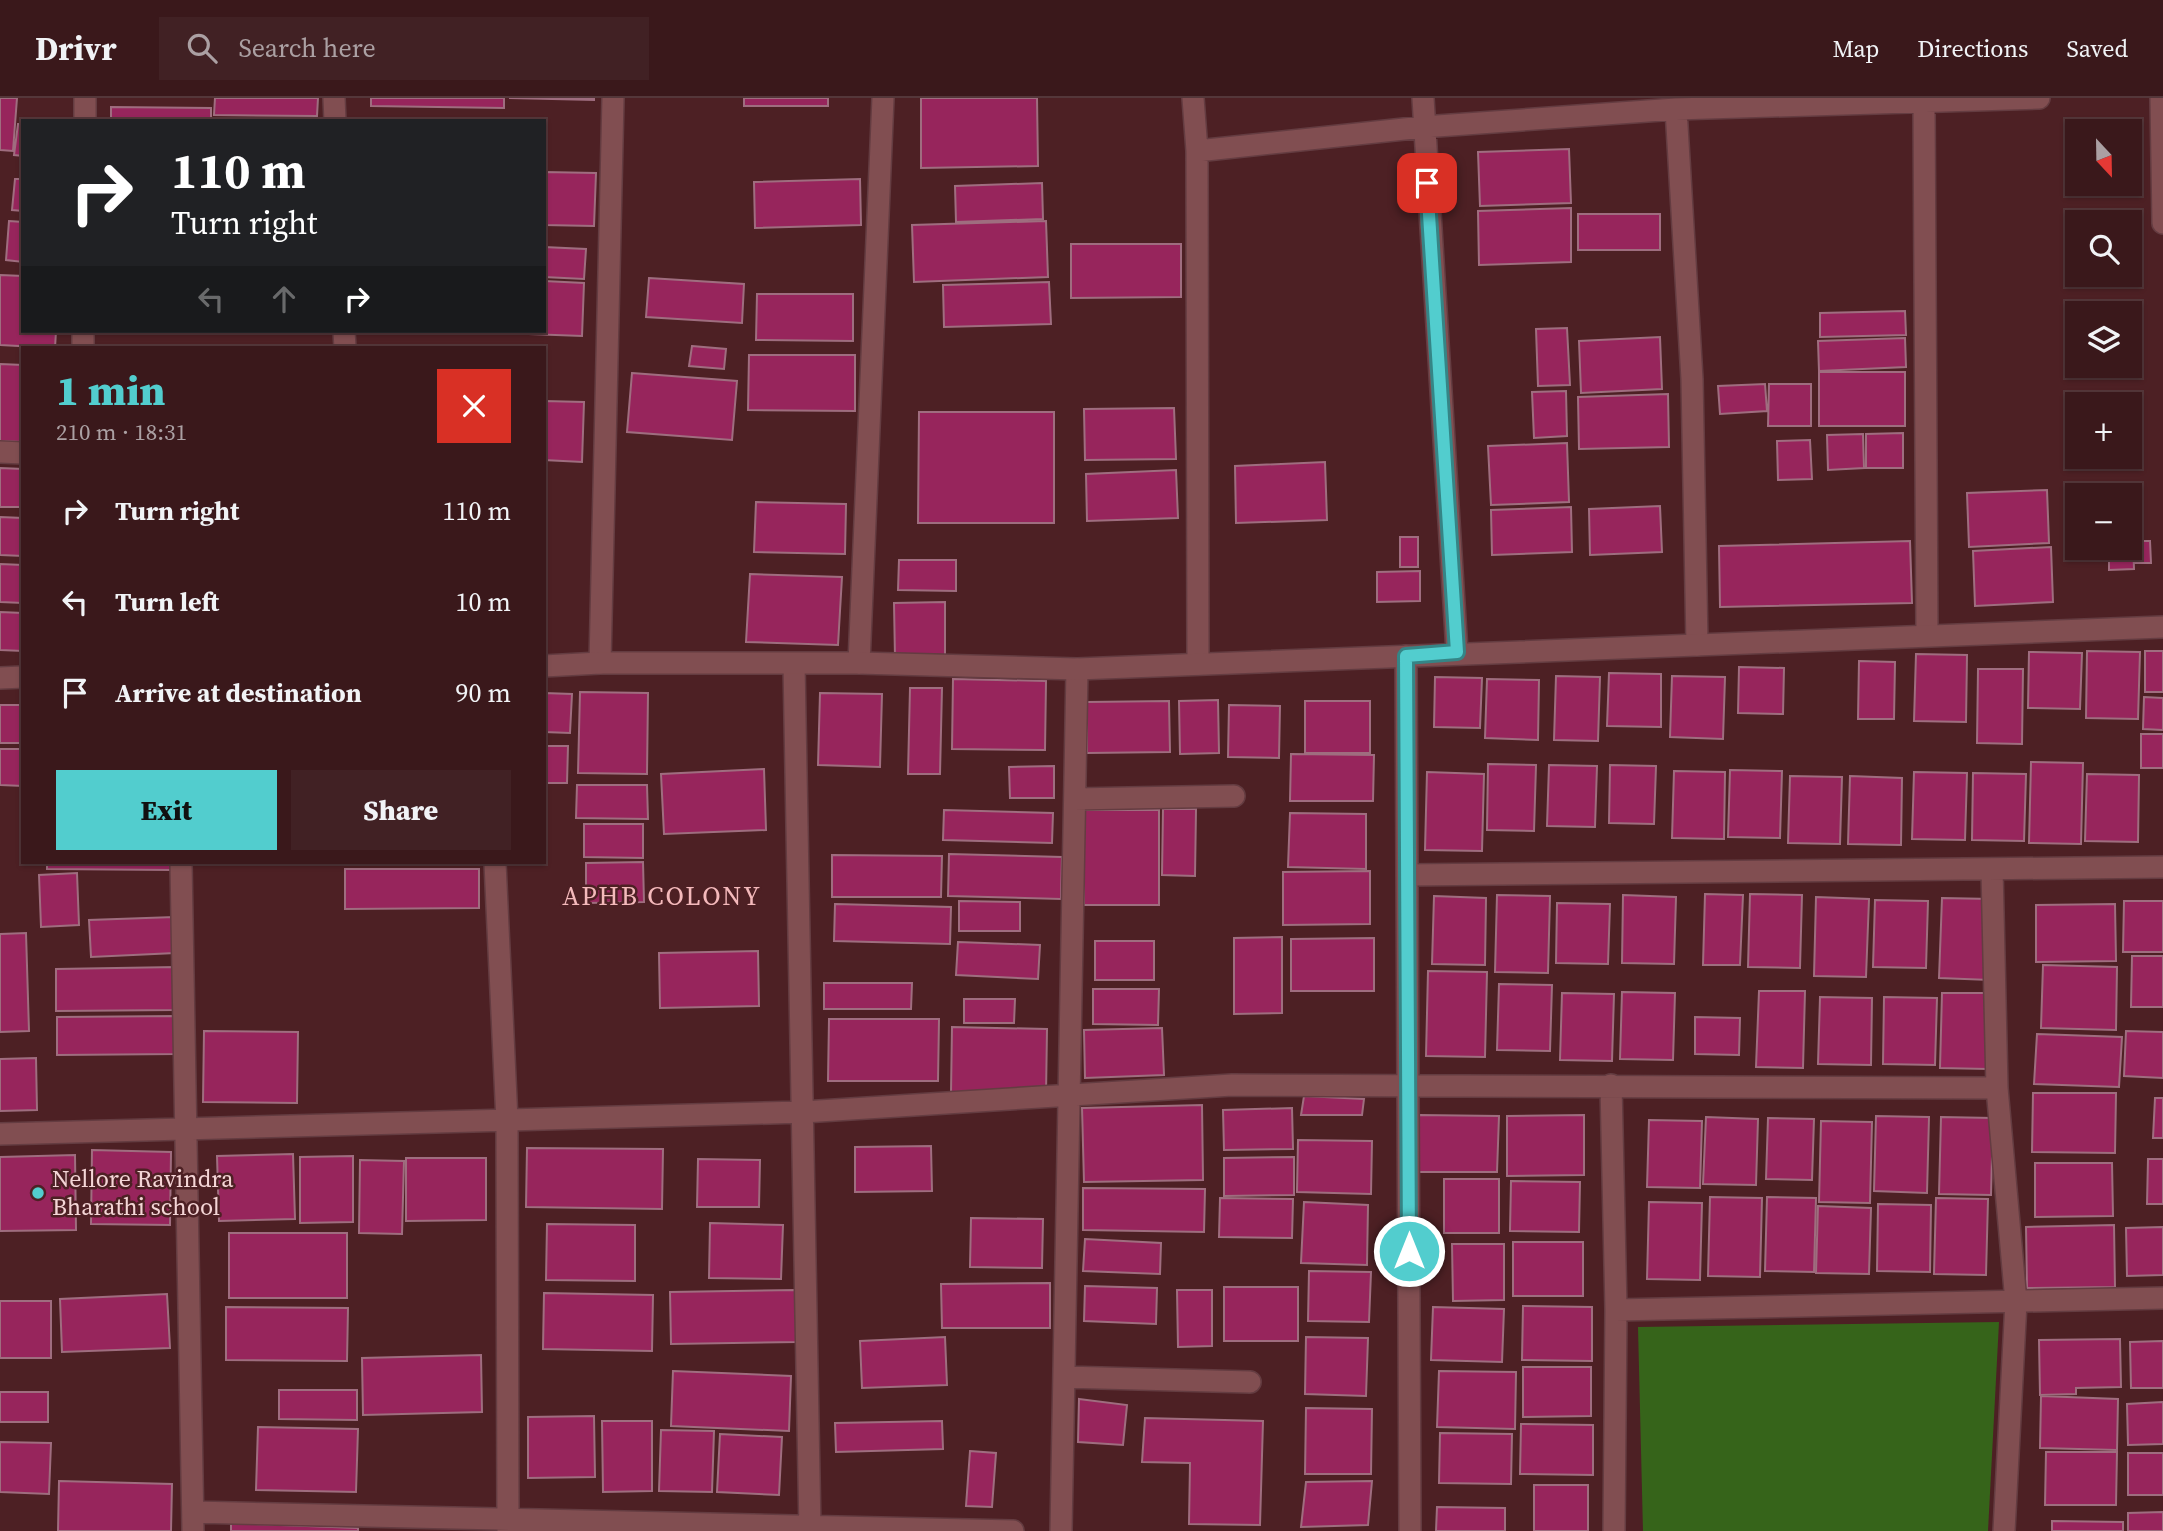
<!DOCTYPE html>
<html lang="en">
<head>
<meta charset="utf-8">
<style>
  :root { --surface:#3a181b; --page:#412124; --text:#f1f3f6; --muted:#aba0a3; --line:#54373a; --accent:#52cdce }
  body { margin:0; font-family:"Source Serif 4",serif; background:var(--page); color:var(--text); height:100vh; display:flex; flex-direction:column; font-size:26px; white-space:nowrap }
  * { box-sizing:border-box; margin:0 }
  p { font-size:23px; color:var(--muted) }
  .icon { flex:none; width:38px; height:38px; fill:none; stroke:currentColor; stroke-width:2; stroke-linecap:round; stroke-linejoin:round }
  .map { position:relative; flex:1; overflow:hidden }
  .details { position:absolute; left:21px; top:248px; width:525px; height:518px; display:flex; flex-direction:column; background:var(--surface); border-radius:0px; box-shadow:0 2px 5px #0004,0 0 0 2px var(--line) }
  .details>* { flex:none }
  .top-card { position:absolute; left:21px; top:21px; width:525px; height:214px; border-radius:0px; box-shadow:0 2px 5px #0004,0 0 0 2px var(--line); background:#202124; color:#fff; overflow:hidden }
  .needle { width:46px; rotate:158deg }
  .fabs { position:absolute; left:2065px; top:21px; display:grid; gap:14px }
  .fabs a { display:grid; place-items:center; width:77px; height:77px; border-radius:0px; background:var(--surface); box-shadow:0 2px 5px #0004,0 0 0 2px var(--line); font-size:35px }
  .pin { position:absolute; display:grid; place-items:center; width:60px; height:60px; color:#fff; margin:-30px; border-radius:14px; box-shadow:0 4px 10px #0006 }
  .me { position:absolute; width:77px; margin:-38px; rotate:0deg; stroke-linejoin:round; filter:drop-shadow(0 0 5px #0008) }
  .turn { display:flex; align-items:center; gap:24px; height:147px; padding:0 35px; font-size:32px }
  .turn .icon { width:91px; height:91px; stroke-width:2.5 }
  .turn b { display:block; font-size:49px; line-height:60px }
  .lanes { display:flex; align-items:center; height:66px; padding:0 35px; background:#0003; justify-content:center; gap:35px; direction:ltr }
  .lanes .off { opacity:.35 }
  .round { display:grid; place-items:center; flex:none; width:74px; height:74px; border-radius:0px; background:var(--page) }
  .overview { display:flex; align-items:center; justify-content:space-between; height:119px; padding:0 35px }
  h1 { font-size:42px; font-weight:800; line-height:52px; color:var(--accent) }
  .primary-button { display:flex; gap:14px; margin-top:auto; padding:14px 35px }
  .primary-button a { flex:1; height:80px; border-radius:0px; background:var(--accent); color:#111; font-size:28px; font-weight:800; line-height:80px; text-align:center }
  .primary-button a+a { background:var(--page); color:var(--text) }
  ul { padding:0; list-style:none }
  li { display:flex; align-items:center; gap:21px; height:91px; padding:0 35px }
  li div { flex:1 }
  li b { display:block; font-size:26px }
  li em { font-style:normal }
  header { display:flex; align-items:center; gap:42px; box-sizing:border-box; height:98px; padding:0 35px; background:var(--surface); border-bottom:2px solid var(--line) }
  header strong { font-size:33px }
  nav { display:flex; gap:38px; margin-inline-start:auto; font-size:24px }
  .search { width:490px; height:63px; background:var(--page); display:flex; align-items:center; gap:18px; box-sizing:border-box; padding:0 24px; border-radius:0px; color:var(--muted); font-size:26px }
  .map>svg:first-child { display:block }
  .green { fill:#36641a }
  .building { fill:#97255c; stroke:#9f6d7f; stroke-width:2 }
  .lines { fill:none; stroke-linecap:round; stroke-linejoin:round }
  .minor-casing { stroke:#643c41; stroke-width:24 }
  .tertiary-casing { stroke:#643c41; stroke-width:24 }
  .minor { stroke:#814e51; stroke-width:21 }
  .tertiary { stroke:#814e51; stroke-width:21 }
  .route-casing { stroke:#358586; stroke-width:18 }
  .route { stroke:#52cdce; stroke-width:12 }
  .poi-dot { fill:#52cdce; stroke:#4d2024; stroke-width:2.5 }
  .labels { text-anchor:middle; stroke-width:5; stroke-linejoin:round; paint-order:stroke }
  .poi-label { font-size:24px; fill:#f4d5d6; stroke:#4d2024; text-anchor:start }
  .neighbourhood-label { font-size:26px; letter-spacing:2px; fill:#f4b9bb; stroke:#4d2024 }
</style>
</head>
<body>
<header>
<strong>Drivr</strong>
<div class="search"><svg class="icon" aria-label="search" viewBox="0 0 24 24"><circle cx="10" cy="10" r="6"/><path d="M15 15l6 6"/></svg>Search here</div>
<nav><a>Map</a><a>Directions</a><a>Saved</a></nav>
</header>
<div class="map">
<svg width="2163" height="1433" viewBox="0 0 2163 1433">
  <rect width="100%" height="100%" fill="#4d2024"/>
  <path class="green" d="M1999,1224L1988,1433H1643L1638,1229Z"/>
  <path class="building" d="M0,0H17L13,53L0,52Z
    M215,0H318L317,18L214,17Z
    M371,0H504V10L371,8Z
    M509,0H594V2Z
    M744,0H828V8H744Z
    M921,0H1037L1038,68L921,70Z
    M111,9L211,10V23H111Z
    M18,26H23V58L14,57Z
    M1569,51L1571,105L1480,108L1478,54Z
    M544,74L596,75L594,128L544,127Z
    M15,81H23V113L12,112Z
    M860,81L861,127L755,130L754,84Z
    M1042,85L1043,121L956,124L955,88Z
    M1571,110V164L1479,167L1478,113Z
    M1578,116H1660V152H1578Z
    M9,123L23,124V164L6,162Z
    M1046,123L1048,179L914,184L912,127Z
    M1071,146H1181V199L1071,200Z
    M544,149L586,151L584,181L544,179Z
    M0,177L23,178V233H56L55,250L0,247Z
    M649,180L744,186L742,225L646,219Z
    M544,183L584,185L582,238L475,234L544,233Z
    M1049,184L1051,226L944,229L943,187Z
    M757,196H853V243L756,242Z
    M1905,213L1906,237L1820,239V215Z
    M2136,213L2137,255L2130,256V215H2077V257H2070V214Z
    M1567,230L1570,287L1538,288L1536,231Z
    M1660,239L1662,291L1581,295L1579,243Z
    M1905,240L1906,269L1819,273L1818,243Z
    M692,248L726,251L724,271L689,268Z
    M749,257H855V313L748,312Z
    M0,266L23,267V344L0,343Z
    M1819,274H1905V328H1819Z
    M632,275L737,283L732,342L627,334Z
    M1765,286L1767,313L1720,316L1718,288Z
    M1769,286H1811V328H1768Z
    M1566,293L1567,338L1534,340L1532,294Z
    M1668,296L1669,349L1579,351L1578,299Z
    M544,303L584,304L582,364L544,362Z
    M1174,310L1176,361L1085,362L1084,311Z
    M919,314H1054V425H918Z
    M1903,335V370H1866V336Z
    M1863,336L1864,370L1828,372L1827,337Z
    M1810,342L1812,381L1778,382L1777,343Z
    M1567,345L1569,404L1491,407L1488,348Z
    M1325,364L1327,422L1236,425L1235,368Z
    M0,370L23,371V409H0Z
    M1176,372L1178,420L1087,423L1086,376Z
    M2047,392L2049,445L1969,449L1967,395Z
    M756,404L846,406L845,456L754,454Z
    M1660,408L1662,454L1590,457L1589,411Z
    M1571,409L1572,454L1492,457L1491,412Z
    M0,419L23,420V458L0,457Z
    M1400,439H1418V469H1400Z
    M1910,443L1912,505L1720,509L1719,448Z
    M2134,443H2150L2151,465H2135Z
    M2133,444L2134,471L2109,472V450H2130V445Z
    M2051,449L2053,504L1975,508L1973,453Z
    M899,462H956V493L898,492Z
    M0,466L23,467V505L0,504Z
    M1420,473V503L1377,504V474Z
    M750,476L842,479L838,547L746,544Z
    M945,504V560H895L894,505Z
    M0,514L23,515V553L0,552Z
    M2087,553L2140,554L2138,621L2086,620Z
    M2145,553H2163V594H2145Z
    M2029,554L2082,555L2080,611L2028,610Z
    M1916,556L1967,557L1966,624L1914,623Z
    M1859,563L1895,564L1894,621H1858Z
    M1739,569L1784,570L1783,616L1738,615Z
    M1978,571H2023L2022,646L1977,645Z
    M1609,575L1661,576V629L1607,628Z
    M1556,578L1600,579L1598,643L1554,642Z
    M1672,578L1725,579L1723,641L1670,639Z
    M1435,579L1482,580L1480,630L1434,629Z
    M953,581L1046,583L1045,652L952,651Z
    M1487,581L1539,582L1538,642L1485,640Z
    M910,590H942L940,676H908Z
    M580,594L648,595L647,676L578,675Z
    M544,595L572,596L570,635L544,634Z
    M820,595L882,596L880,669L818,667Z
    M2144,599L2163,600V632L2143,631Z
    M1218,602L1219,655L1180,656L1179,603Z
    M1169,603L1170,654L1087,655V604Z
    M1305,603H1370V655H1305Z
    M0,607H23V645H0Z
    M1229,607L1280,608L1279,660L1228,659Z
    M2141,636H2163V670H2141Z
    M544,648H568L567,685H544Z
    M0,651H23V688L0,687Z
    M1291,656L1374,657L1373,703H1290Z
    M2031,664L2083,665L2081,746L2029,745Z
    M1488,666L1536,667L1534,733L1487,732Z
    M1549,667L1597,668L1595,729L1547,728Z
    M1610,667L1656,668L1654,726L1609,725Z
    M1054,668V700H1010L1009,669Z
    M764,671L766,732L664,736L661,676Z
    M1730,672L1782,673L1780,740L1728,739Z
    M1674,673L1725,674L1724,741L1672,740Z
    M1427,674L1484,676L1482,753L1425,752Z
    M1914,674L1967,675L1965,742L1912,741Z
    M1973,675L2026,676L2024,743L1972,742Z
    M2087,676L2139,677L2138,744L2085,743Z
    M1790,678L1842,679L1840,746L1788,745Z
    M1850,678L1902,680L1901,747L1848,746Z
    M577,687H647L648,721L576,720Z
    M1163,711H1196L1195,778L1162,777Z
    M944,712L1053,715L1052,745L943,742Z
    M1084,712H1159V807H1084Z
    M1290,715L1366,716V771L1288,769Z
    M584,726H643V760L584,759Z
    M949,756L1062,759L1061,801L948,798Z
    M832,757L942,758L941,799H832Z
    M643,764L644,804L586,805V765Z
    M47,765H171V772L47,771Z
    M345,771H479V810L345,811Z
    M1370,773V826L1283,827V774Z
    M77,775L79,827L41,829L39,777Z
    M1705,796L1743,797L1740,867H1703Z
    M1750,796L1802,797L1800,870L1748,869Z
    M1497,797L1550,798L1548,875L1495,874Z
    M1623,797L1676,799L1674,866L1622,865Z
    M1434,798L1486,800L1485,867L1432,866Z
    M1816,799L1869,801L1866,879L1814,878Z
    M1942,800L1992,801L1990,882L1939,880Z
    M1875,802L1928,803L1926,870L1873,869Z
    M959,803L1020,804V833H959Z
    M2124,803H2163V854H2123Z
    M1557,805L1610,806L1608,866L1556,865Z
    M835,806L951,809L950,846L834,843Z
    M2115,806L2116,863L2036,864V807Z
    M174,819L175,855L91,859L89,822Z
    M26,835L29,933L0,934V836Z
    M1282,839V915L1234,916V840Z
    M1374,840V893H1291V841Z
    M1095,843H1154V882H1095Z
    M958,844L1040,847L1038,881L956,877Z
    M758,853L759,908L660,910L659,855Z
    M2132,858H2163V909H2131Z
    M2043,867L2117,869L2116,932L2041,930Z
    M176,869V912L56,913V871Z
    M1428,873L1487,874L1485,959L1426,958Z
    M824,885H912L911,911H824Z
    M1499,886L1552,887L1550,953L1497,952Z
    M1093,891H1159L1158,927L1093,926Z
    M1759,893H1805L1803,970L1756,969Z
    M1622,894L1675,895L1673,962L1620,961Z
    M1562,895L1614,896L1612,963L1560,962Z
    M1942,895H1990L1988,971L1940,970Z
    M1820,899L1872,900L1871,967L1818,966Z
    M1884,899L1937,900L1935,967L1883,966Z
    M964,901H1015L1014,925H964Z
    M177,918V956L57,957V919Z
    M1695,919L1740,920L1739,957L1695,956Z
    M829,921H939L938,983H828Z
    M952,929L1047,931L1046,997L951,995Z
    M1162,930L1164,977L1085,980L1084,932Z
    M204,933L298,934L297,1005L203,1004Z
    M2126,933L2163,934V980L2124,978Z
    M2037,936L2122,939L2119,989L2034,986Z
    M36,960L37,1012L0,1013V961Z
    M2033,995H2116L2115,1055L2032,1054Z
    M1304,998L1364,1001L1362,1017H1301Z
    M2155,1000H2163V1040H2153Z
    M1202,1007L1203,1082L1084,1084L1082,1010Z
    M1292,1010L1293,1051L1224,1052L1223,1012Z
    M1419,1017L1499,1018L1497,1074H1419Z
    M1584,1017V1077L1507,1078V1018Z
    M1876,1018L1929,1019L1927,1095L1874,1093Z
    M1706,1019L1758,1021L1756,1087L1703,1086Z
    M1941,1019L1993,1020L1991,1097L1939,1096Z
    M1768,1020L1814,1021L1812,1082L1766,1081Z
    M1649,1022L1702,1023L1700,1090L1647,1089Z
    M1821,1023L1872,1024L1870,1105L1819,1104Z
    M1298,1042L1372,1043L1371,1096L1297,1094Z
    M931,1048L932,1093L855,1094V1049Z
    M527,1050L663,1051L662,1111L526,1109Z
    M92,1052L171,1054L170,1127L91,1126Z
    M293,1056L295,1121L219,1123L217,1058Z
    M75,1057L76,1132L0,1133V1059Z
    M353,1058V1124L300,1125V1059Z
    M1294,1059V1097L1224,1098V1060Z
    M406,1060H486V1122L406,1123Z
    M698,1061L760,1062L759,1109H697Z
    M2148,1061H2163V1106H2147Z
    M360,1062L404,1063L402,1136L359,1135Z
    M2035,1065H2112L2113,1118L2035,1119Z
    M1444,1081H1499V1135H1444Z
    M1511,1083L1580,1084L1579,1134L1510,1133Z
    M1083,1090L1205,1091L1204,1134L1083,1132Z
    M1710,1099L1762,1100L1760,1179L1708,1178Z
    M1767,1099L1816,1100L1814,1174L1765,1173Z
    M1220,1100L1293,1101L1292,1140L1219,1139Z
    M1936,1100L1988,1101L1986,1177L1934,1176Z
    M1304,1104L1368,1107L1367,1167L1301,1165Z
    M1649,1104L1702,1105L1700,1182L1647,1181Z
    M1878,1106L1931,1107L1930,1174L1877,1173Z
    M1818,1108L1871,1110L1869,1176L1816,1175Z
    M971,1120L1043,1121L1042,1170L970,1169Z
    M710,1125L783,1127L781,1181L709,1180Z
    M547,1126L635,1127V1183L546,1182Z
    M2114,1127L2115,1189L2027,1190L2026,1129Z
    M2163,1129V1177L2127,1178L2126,1130Z
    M229,1135H347V1200H229Z
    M1085,1141L1161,1145L1160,1176L1083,1173Z
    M1513,1144H1583V1198H1513Z
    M1452,1146H1504V1202L1453,1203Z
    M1309,1173L1371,1174L1369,1224L1308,1223Z
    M1050,1185V1230H942L941,1186Z
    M1085,1188L1157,1190L1156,1226L1084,1223Z
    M1224,1189H1298V1243H1224Z
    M796,1192L797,1244L671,1246L670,1194Z
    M1177,1192H1212V1248L1178,1249Z
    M544,1195L653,1197L652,1253L543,1251Z
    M167,1196L170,1250L62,1254L60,1201Z
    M0,1203H51V1260H0Z
    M1523,1208L1592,1209V1263L1522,1262Z
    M226,1209L348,1210L347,1263L226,1262Z
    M1433,1209L1504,1211L1502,1264L1431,1262Z
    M945,1239L947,1287L862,1290L860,1243Z
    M1306,1239L1368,1240L1366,1298L1305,1296Z
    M2120,1241L2121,1289L2076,1290V1296L2040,1297L2039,1242Z
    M2163,1243V1290H2131L2130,1244Z
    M481,1257L482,1314L363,1317L362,1260Z
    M1523,1269H1591V1318L1523,1319Z
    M673,1273L791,1278L789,1333L671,1328Z
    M1439,1273L1516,1274L1515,1331L1437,1329Z
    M279,1292H357V1322L279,1321Z
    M0,1294H48V1324H0Z
    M2041,1298L2118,1301L2117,1352L2040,1350Z
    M1079,1301L1127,1307L1123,1347L1078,1344Z
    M2163,1304V1346L2128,1347L2127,1306Z
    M1306,1310L1372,1311L1371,1376H1305Z
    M594,1318L595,1379L528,1380V1319Z
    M1145,1320L1263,1323L1260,1427L1189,1426L1190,1365L1142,1364Z
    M602,1323H652V1393L603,1394Z
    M942,1323L943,1351L836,1354L835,1325Z
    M1521,1326L1593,1327V1377L1520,1376Z
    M258,1329L358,1331L356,1394L256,1392Z
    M661,1332L714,1333L712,1394L659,1393Z
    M1440,1335L1512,1336L1511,1386L1439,1385Z
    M720,1336L782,1339L779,1397L717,1394Z
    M0,1344L51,1345L49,1396L0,1394Z
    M970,1353L996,1355L992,1409L966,1408Z
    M2046,1354H2117L2116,1407H2045Z
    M2128,1355H2163V1397H2128Z
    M59,1383L172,1386L171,1433H58Z
    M1372,1383L1368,1427L1301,1429L1306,1384Z
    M1534,1387H1588V1433H1534Z
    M1437,1409L1505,1410V1433H1436Z
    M2163,1414V1433H2128V1415Z
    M2052,1423L2123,1424V1433H2052Z
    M231,1425L358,1430V1433H231Z"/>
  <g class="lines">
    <defs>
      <path id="minor" d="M334,0L335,23
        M1193,0L1197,53L1198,566
        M1423,0L1457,554
        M2161,0L2163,125
        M1924,6L1927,537
        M1676,11L1692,281L1697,547
        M85,23V0
        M1197,53L1423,29L1676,11L2039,0
        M344,233L345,250
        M83,250V233
        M0,354L23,355
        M1406,558L1410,1433
        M600,565L613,0
        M859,565L883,0
        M794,566L810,1433
        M1075,701L1234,698
        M181,765L193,1433
        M495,765L507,1023L508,1433
        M1407,777L2163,769
        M1611,987L1616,1212
        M1997,990L2016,1204L2004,1433
        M0,1036L803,1014L1232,987L1997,990L1992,771
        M1064,1279L1250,1284
        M193,1414L1013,1433
        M1061,1433L1077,571
        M1614,1433L1616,1212L2163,1200"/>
      <path id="tertiary" d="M544,568L600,565H859L1077,571L2163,529
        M0,580L23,579"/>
    </defs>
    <use href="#minor" class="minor-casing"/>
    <use href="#tertiary" class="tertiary-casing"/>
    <use href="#minor" class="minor"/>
    <use href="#tertiary" class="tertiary"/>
  </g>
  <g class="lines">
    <defs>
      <path id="route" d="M1409,1153L1406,558L1457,554L1427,85"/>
    </defs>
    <use href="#route" class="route-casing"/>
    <use href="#route" class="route"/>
  </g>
  <circle class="poi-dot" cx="38" cy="1095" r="7"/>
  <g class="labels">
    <g class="poi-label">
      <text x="52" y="1089">Nellore Ravindra<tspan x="52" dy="28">Bharathi school</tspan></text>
    </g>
    <g class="neighbourhood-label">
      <text x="662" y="807">APHB COLONY</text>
    </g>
  </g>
</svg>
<div class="fabs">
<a><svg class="needle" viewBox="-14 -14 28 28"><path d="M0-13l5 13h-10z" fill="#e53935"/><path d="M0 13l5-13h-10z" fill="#aba0a3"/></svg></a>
<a><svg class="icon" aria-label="search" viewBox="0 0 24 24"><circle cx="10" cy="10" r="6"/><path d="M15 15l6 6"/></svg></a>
<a><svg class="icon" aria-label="layers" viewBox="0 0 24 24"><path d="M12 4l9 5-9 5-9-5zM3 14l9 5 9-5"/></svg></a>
<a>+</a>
<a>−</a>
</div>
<div class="pin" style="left:1427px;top:85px;background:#d93025"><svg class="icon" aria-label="arrive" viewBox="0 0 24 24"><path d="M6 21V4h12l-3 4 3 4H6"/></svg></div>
<svg class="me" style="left:1409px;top:1153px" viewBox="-20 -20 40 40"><circle r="17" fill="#52cdce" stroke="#fff" stroke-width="3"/><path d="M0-11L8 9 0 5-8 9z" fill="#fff"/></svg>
<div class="top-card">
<div class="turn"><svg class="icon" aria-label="right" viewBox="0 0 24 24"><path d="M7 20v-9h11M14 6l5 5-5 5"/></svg><div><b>110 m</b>Turn right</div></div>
<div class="lanes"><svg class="icon off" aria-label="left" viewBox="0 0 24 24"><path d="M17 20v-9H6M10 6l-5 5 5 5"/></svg><svg class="icon off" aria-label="ahead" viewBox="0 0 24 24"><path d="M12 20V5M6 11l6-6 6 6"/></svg><svg class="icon" aria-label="right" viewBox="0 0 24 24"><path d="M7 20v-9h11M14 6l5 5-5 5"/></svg></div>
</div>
<section class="details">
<div class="overview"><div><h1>1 min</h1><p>210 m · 18:31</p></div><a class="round" style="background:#d93025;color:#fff"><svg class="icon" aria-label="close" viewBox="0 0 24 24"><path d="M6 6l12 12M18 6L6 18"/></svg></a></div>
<ul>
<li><svg class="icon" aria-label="right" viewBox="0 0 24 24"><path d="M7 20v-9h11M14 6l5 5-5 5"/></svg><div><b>Turn right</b></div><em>110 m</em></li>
<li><svg class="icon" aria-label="left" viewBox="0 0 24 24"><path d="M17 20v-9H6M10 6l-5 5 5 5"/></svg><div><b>Turn left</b></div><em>10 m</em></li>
<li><svg class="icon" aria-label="arrive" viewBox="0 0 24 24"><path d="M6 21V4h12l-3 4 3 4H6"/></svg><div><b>Arrive at destination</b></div><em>90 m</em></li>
</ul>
<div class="primary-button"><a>Exit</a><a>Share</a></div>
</section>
</div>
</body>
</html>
